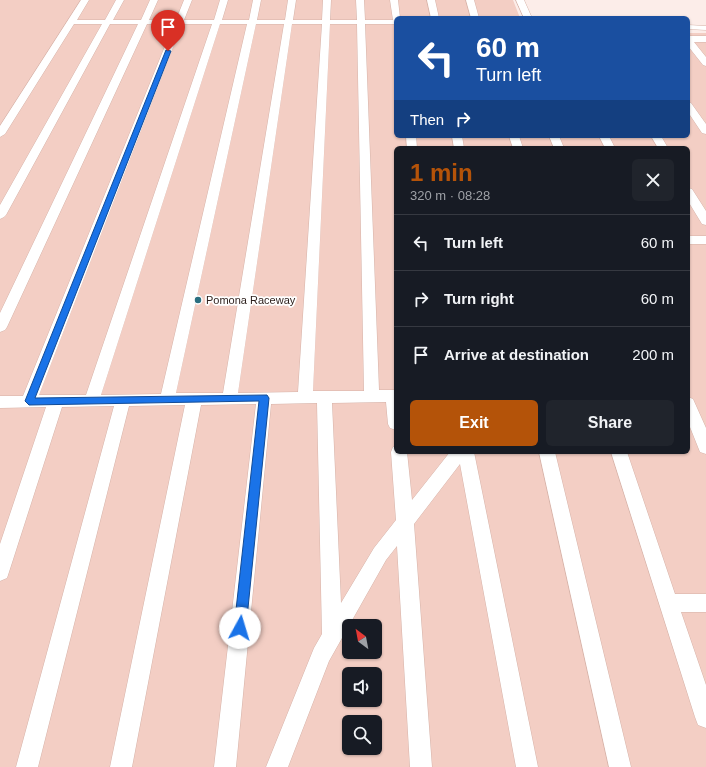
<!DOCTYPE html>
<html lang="en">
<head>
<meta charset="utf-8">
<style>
  :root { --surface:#171b24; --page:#20242c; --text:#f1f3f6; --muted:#9ea1a6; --line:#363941; --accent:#b45309 }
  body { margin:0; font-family:Arial,sans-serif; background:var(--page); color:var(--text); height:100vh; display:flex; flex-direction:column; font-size:15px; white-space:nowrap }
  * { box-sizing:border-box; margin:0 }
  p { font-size:13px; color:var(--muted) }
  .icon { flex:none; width:22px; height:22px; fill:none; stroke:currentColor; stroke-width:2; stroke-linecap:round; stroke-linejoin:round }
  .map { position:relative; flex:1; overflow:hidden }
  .side { position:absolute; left:394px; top:146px; width:296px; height:308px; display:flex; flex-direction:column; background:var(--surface); border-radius:6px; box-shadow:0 1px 3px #0004 }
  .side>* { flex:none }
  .top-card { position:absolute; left:394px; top:16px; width:296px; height:122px; border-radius:6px; box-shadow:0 1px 3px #0004; background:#1a4fa0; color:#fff; overflow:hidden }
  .needle { width:26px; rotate:328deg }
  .controls { position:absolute; left:342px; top:619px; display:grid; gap:8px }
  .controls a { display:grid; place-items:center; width:40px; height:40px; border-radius:6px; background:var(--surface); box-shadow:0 1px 3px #0004; font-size:20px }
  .pin { position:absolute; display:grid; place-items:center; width:34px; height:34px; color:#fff; margin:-41px -17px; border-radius:50% 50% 50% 0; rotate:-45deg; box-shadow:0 0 4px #0007 }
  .pin .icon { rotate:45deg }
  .me { position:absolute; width:44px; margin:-22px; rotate:6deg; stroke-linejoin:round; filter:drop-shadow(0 0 3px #0008) }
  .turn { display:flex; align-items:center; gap:14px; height:84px; padding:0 16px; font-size:18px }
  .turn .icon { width:52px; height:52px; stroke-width:2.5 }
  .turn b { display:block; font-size:28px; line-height:34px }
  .then { display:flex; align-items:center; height:38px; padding:0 16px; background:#0003; gap:8px; font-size:15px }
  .round { display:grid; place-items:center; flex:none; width:42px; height:42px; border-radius:6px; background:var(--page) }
  .headline { display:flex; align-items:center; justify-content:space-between; height:68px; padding:0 16px }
  h1 { font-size:24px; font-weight:800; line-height:30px; color:var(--accent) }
  .button { display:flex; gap:8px; margin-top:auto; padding:8px 16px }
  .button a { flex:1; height:46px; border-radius:6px; background:var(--accent); color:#fff; font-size:16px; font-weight:800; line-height:46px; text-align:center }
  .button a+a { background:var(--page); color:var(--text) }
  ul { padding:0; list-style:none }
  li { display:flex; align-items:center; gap:12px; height:56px; padding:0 16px; border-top:1px solid var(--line) }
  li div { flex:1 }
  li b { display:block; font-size:15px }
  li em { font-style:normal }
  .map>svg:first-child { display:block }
  .green { fill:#f3cec4; fill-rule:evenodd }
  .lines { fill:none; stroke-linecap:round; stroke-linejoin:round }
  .service-casing { stroke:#d6b3a9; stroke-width:1 }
  .service { fill:#fff; fill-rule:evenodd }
  .route { fill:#1a73e8; stroke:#114b97 }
  .poi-dot { fill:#2b6f80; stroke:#fff; stroke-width:1.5 }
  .labels { text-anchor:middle; stroke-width:3.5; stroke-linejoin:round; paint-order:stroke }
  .poi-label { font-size:11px; fill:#2b1e1a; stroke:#fff; text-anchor:start }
</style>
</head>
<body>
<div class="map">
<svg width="706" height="767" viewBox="0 0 706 767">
  <rect width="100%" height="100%" fill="#fcede9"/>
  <path class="green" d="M0,0H513L520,18H396V136H688V33H706V767H0ZM396,148H688V452H396ZM349,626H375V652H349ZM349,674H375V700H349ZM349,722H375V748H349Z"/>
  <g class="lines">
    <defs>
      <path id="service" d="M81,0H89L77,20H105L116,0H124L113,20H141L150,0H158L149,20H176L184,0H192L184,20H214L220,0H228L222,20H249L253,0H261L257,20H285L288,0H296L293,20H322L323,0H331L330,20H357L356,0H364L365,20H393L390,0H398L400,18H396V24H365L379,390H396V430L390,428L388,424L386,402L332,403L341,603L374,548L396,520L391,452L393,447L396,446V452H407L412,500L450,452H474L538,767H516L460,464L414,524L432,767H410L397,546L386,560L329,661L288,767H266L314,648L322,634L317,403L271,404L236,767H214L256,404L201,405L132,767H110L185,405L129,406L38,767H16L114,406L62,407L9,572L7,578L0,581V544L46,407L0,408V396H23L174,24H147L7,327L5,330L0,332V313L138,24H110L6,215L4,217L0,219V205L102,24H74L5,134L0,137V126ZM182,24H212L86,395H39ZM220,24H247L161,394L101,395ZM256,24H284L223,393H176ZM292,24H322L298,392L238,393ZM330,24H357L364,391H313Z
        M427,0H435L439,18H431Z
        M466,0H474L479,18H471Z
        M516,0H524L532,18H524Z
        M688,25L706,26V30L688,29Z
        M688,36H706V42H694L706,57V66L703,65L688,46Z
        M688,102L691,103L706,124V134L702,133L688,112Z
        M406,136H416L417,148H407Z
        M452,136H462L464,148H454Z
        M509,136H519L523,148H513Z
        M549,136H559L564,148H554Z
        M599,136H609L615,148H605Z
        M651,136H661L668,148H658Z
        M688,188L692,189L706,211V225L702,224L688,201Z
        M688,236H706V244H688Z
        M688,397L693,399L706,428V454L700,452L688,422Z
        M539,452H555L631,767H609Z
        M611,452H627L675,594H706V612H681L706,685V728L698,725L695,717Z"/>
    </defs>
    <use href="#service" class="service-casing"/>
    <use href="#service" class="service"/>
  </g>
  <path class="route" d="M166,50L171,51L35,398L267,395L269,398L246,628L244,633L240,634L236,633L234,628L259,401L29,405L25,401Z"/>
  <circle class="poi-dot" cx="198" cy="300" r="4"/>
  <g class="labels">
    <g class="poi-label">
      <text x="206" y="304">Pomona Raceway</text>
    </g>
  </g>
</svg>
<div class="controls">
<a><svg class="needle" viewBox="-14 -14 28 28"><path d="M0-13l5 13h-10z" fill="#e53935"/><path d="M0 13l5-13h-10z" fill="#9ea1a6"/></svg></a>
<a><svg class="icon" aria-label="sound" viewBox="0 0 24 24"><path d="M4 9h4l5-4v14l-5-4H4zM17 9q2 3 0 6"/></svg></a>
<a><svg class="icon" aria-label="search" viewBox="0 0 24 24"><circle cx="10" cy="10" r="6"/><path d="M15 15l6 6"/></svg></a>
</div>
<div class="pin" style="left:168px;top:51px;background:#d93025"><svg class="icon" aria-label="arrive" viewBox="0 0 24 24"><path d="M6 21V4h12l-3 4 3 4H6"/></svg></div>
<svg class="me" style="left:240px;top:628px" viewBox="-20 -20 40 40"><circle r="19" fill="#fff"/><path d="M0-13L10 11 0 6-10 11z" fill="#1a73e8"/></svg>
<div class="top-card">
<div class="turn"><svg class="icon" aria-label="left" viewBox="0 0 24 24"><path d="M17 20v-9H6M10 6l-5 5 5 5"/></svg><div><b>60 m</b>Turn left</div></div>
<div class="then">Then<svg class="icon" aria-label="right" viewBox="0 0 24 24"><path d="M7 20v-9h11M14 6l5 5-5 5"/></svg></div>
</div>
<section class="side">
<div class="headline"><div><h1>1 min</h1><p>320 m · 08:28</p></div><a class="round"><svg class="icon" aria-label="close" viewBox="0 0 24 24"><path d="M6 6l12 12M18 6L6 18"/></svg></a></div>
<ul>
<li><svg class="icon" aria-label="left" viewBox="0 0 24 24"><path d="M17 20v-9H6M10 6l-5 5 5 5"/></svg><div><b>Turn left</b></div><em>60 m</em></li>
<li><svg class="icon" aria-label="right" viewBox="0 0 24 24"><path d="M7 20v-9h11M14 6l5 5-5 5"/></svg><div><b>Turn right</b></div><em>60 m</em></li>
<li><svg class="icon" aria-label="arrive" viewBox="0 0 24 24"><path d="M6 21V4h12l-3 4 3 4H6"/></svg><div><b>Arrive at destination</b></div><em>200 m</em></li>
</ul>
<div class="button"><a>Exit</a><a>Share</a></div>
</section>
</div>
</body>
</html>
